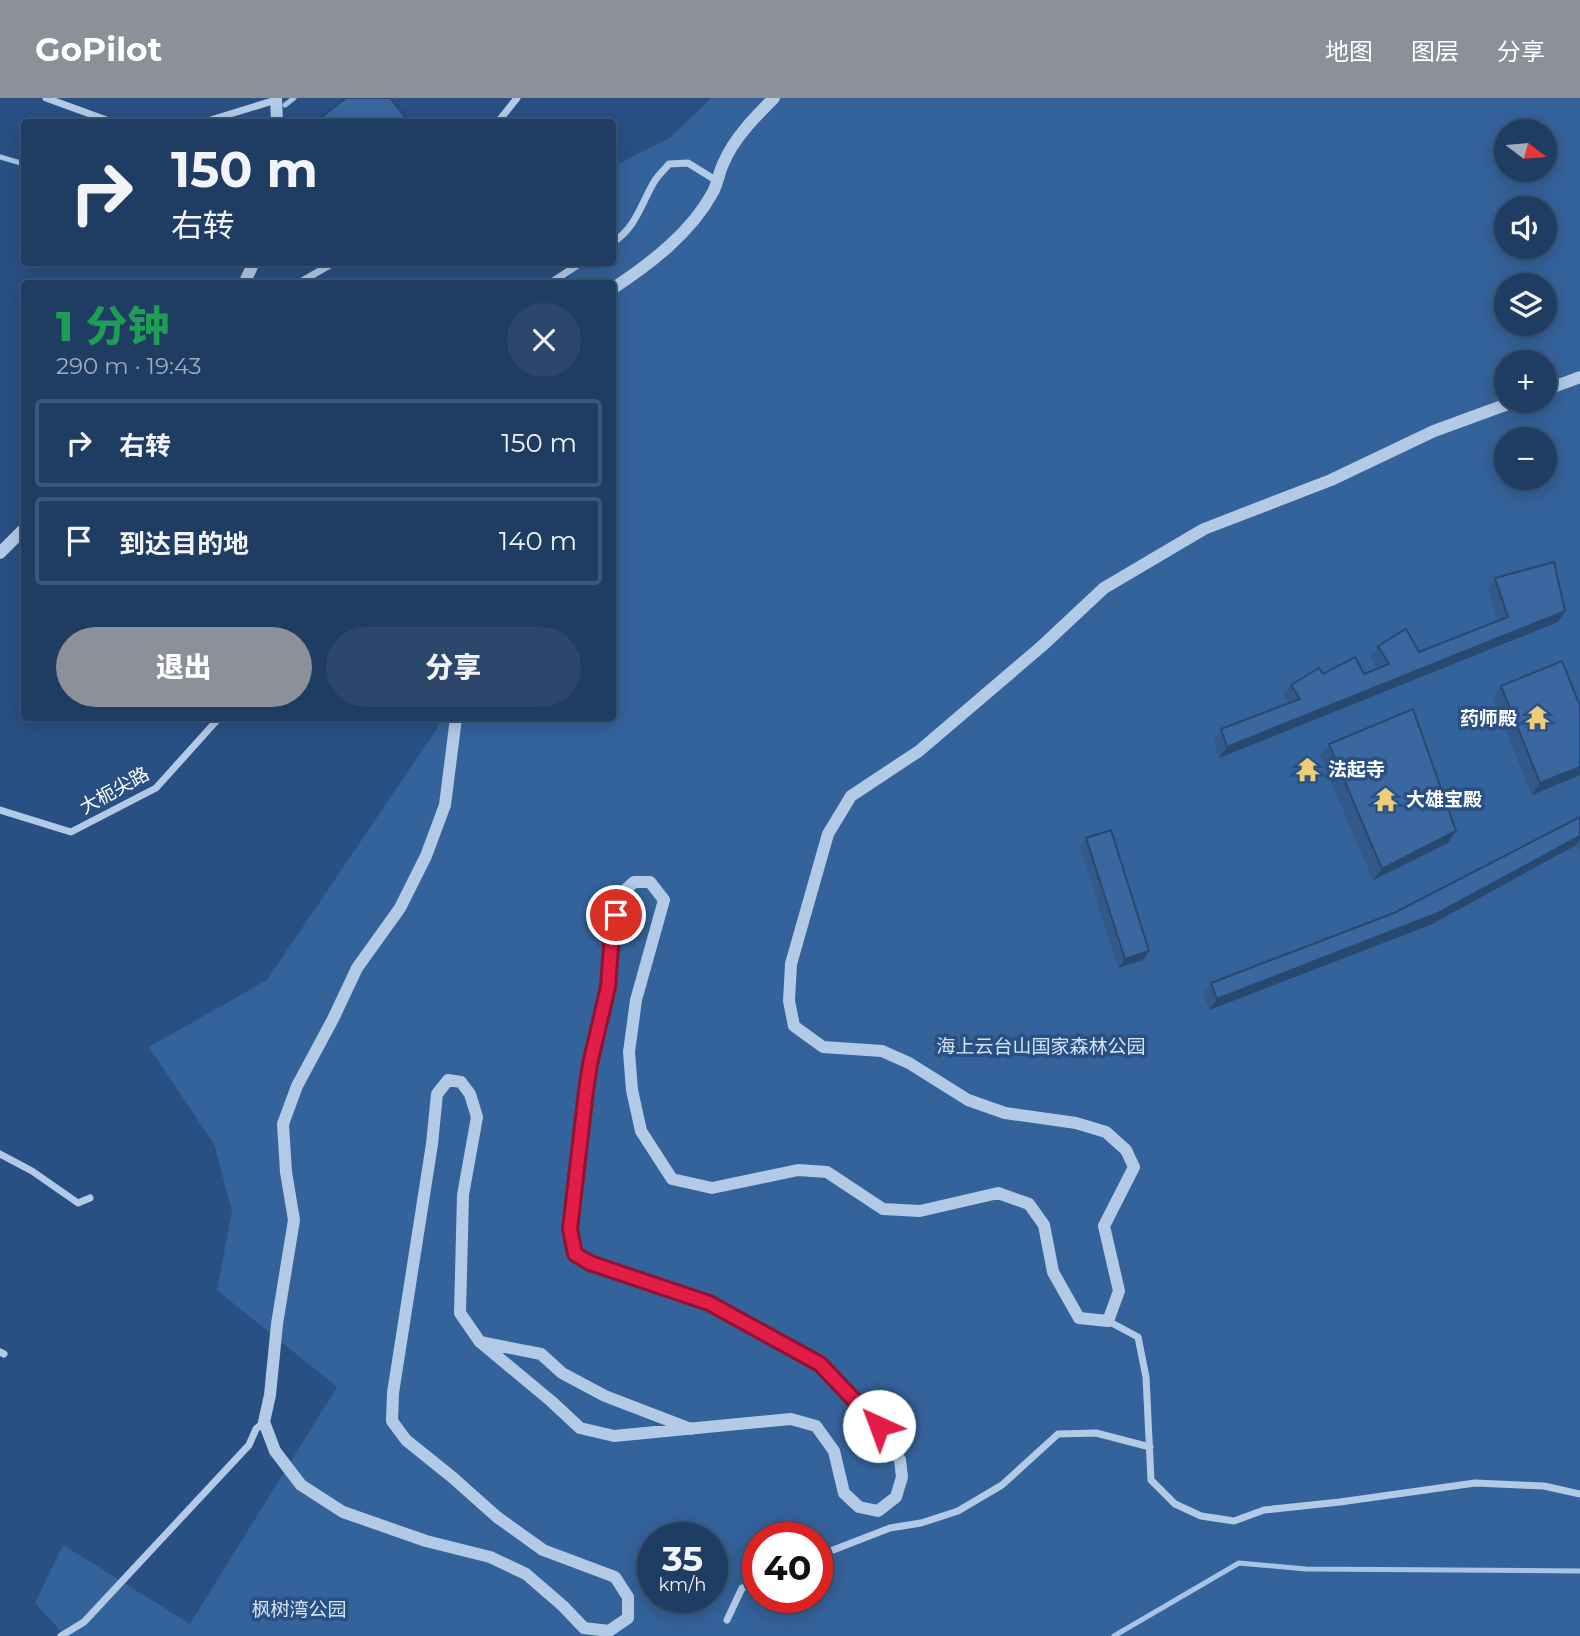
<!DOCTYPE html>
<html lang="zh">
<head>
<meta charset="utf-8">
<style>
  :root { --surface:#1f3c62; --page:#2c476b; --text:#f1f3f6; --muted:#a1adbe; --line:#3c5677; --accent:#8c9099 }
  body { margin:0; font-family:Montserrat,"Noto Sans SC",sans-serif; background:var(--page); color:var(--text); height:100vh; display:flex; flex-direction:column; font-size:26px; white-space:nowrap }
  * { box-sizing:border-box; margin:0 }
  p { font-size:23px; color:var(--muted) }
  .icon { flex:none; width:38px; height:38px; fill:none; stroke:currentColor; stroke-width:2; stroke-linecap:round; stroke-linejoin:round }
  .map { position:relative; flex:1; overflow:hidden }
  .side { position:absolute; left:21px; top:182px; width:595px; height:441px; display:flex; flex-direction:column; background:var(--surface); border-radius:7px; box-shadow:0 4px 18px #0003,0 0 0 2px var(--line) }
  .side>* { flex:none }
  .hud { position:absolute; left:21px; top:21px; width:595px; height:147px; border-radius:7px; box-shadow:0 4px 18px #0003,0 0 0 2px var(--line); background:#1f3c62; color:var(--text); overflow:hidden }
  .needle { width:46px; rotate:106deg }
  .tools { position:absolute; left:1494px; top:21px; display:grid; gap:14px }
  .tools a { display:grid; place-items:center; width:63px; height:63px; border-radius:50%; background:var(--surface); box-shadow:0 4px 18px #0003,0 0 0 2px var(--line); font-size:35px }
  .speed { position:absolute; left:637px; top:1424px; display:flex; gap:14px; font-size:35px; font-weight:700; text-align:center }
  .speed>* { display:grid; place-content:center; width:91px; height:91px; border-radius:50%; background:var(--surface); box-shadow:0 4px 18px #0003,0 0 0 2px var(--line); line-height:1 }
  .speed small { font-size:18px; font-weight:400 }
  .speed .limit { border:10px solid #d22; background:#fff; color:#111 }
  .pin { position:absolute; display:grid; place-items:center; width:60px; height:60px; color:#fff; margin:-30px; border:4px solid #fff; border-radius:50%; box-shadow:0 2px 7px #0007 }
  .me { position:absolute; width:77px; margin:-38px; rotate:317deg; stroke-linejoin:round; filter:drop-shadow(0 0 5px #0008) }
  .turn { display:flex; align-items:center; gap:24px; height:147px; padding:0 35px; font-size:32px }
  .turn .icon { width:91px; height:91px; stroke-width:2.5 }
  .turn b { display:block; font-size:49px; line-height:60px }
  .round { display:grid; place-items:center; flex:none; width:74px; height:74px; border-radius:37px; background:var(--page) }
  .head { display:flex; align-items:center; justify-content:space-between; height:119px; padding:0 35px }
  h1 { font-size:42px; font-weight:800; line-height:52px; color:#1e9e55 }
  .action { display:flex; gap:14px; margin-top:auto; padding:14px 35px }
  .action a { flex:1; height:80px; border-radius:42px; background:var(--accent); color:#fff; font-size:28px; font-weight:800; line-height:80px; text-align:center }
  .action a+a { background:var(--page); color:var(--text) }
  ul { padding:0; list-style:none }
  li { display:flex; align-items:center; gap:21px; height:88px; margin:0 14px 10px; padding:0 21px; border:4px solid var(--line); border-radius:7px }
  li div { flex:1 }
  li b { display:block; font-size:26px }
  li em { font-style:normal }
  header { display:flex; align-items:center; gap:42px; box-sizing:border-box; height:98px; padding:0 35px; background:var(--accent); color:#fff }
  header strong { font-size:33px }
  nav { display:flex; gap:38px; margin-inline-start:auto; font-size:24px }
  .map>svg:first-child { display:block }
  .green { fill:#34629a; fill-rule:evenodd }
  .lines { fill:none; stroke-linecap:round; stroke-linejoin:round }
  .stream { stroke:#a7c4e6; stroke-width:5 }
  .minor { stroke:#b2cae6; stroke-width:7 }
  .tertiary { stroke:#b2cae6; stroke-width:12 }
  .wall { fill:#325989 }
  .shaded-wall { fill:#29486f }
  .building { fill:#3a679f; stroke:#29486f; stroke-width:2 }
  .route-casing { stroke:#92132f; stroke-width:18 }
  .route { stroke:#e11d48; stroke-width:12 }
  .labels { text-anchor:middle; stroke-width:7; stroke-linejoin:round; paint-order:stroke }
  .poi-label { font-size:19px; font-weight:bold; fill:#fff; stroke:#295083; text-anchor:start }
  .street-label { font-size:19px; fill:#fff; stroke:#295083 }
  .park-label { font-size:19px; fill:#d5e4f5; stroke:#295083 }
</style>
</head>
<body>
<header>
<strong>GoPilot</strong>
<nav><a>地图</a><a>图层</a><a>分享</a></nav>
</header>
<div class="map">
<svg width="1580" height="1538" viewBox="0 0 1580 1538">
  <rect width="100%" height="100%" fill="#295083"/>
  <path class="green" d="M711,0H1580V1538H65L35,1505L63,1447L190,1526L337,1289L217,1192L232,1112L214,1046L149,949L267,882L438,629L436,620H612V186L567,185L576,165L612,164L613,79L618,66L670,40ZM1507,33H1545V72H1507ZM1507,110H1545V149H1507ZM1507,187H1545V226H1507ZM1507,264H1545V303H1507ZM1507,341H1545V380H1507ZM653,1440H712V1500H653ZM758,1440H817V1500H758Z"/>
  <g class="lines">
    <path class="stream" d="M285,7L294,0
      M0,59L24,66
      M1114,1538L1239,1465L1306,1471L1580,1473"/>
    <path class="minor" d="M46,0L112,24
      M204,24L276,2
      M498,24L517,0
      M612,145C636,130 641,106 654,84C658,77 664,72 669,66L688,65L717,83
      M297,186L335,164
      M549,186L582,164
      M0,712L71,734L156,690L219,620
      M0,1056L32,1073L78,1105L90,1100
      M1108,1223L1138,1239L1146,1279L1151,1382L1175,1406L1201,1418L1234,1423L1264,1412L1340,1404L1475,1385L1544,1388L1580,1396
      M0,1254L4,1256
      M817,1455L828,1454L890,1430L921,1425L958,1413L1002,1387L1058,1336L1096,1335L1150,1349
      M727,1522L742,1490L758,1485
      M61,1538L84,1524L249,1347L256,1331L264,1324"/>
    <path class="tertiary" d="M276,0L277,24
      M244,186L254,164
      M612,191C650,166 691,135 713,94C718,85 719,73 724,64C734,40 756,18 774,0
      M1545,292L1580,279
      M0,455L24,431
      M456,620L445,707L426,758L400,810L357,870L333,921L297,988L283,1026L286,1074L294,1122L277,1226L270,1297L264,1324L275,1353L301,1387L343,1414L426,1443L490,1459L526,1476L563,1508L584,1530L609,1533L628,1520V1499L615,1479L543,1452L497,1419L452,1379L406,1342L392,1323L393,1295L432,1046L437,996L448,982L461,984L470,996L477,1019L463,1097L460,1215L480,1244
      M691,1331L605,1298L562,1275L541,1256L480,1244L551,1303L580,1330L614,1338L791,1321L816,1328L834,1353L844,1395L859,1409L878,1413L896,1399L902,1379L900,1362L879,1328L820,1266L709,1205L590,1165L575,1156L570,1131L590,966L608,889L612,836L620,797L634,784H650L664,802L636,902L629,954L632,992L641,1033L672,1081L712,1090L798,1072L827,1074L883,1111L920,1113L998,1095L1029,1106L1044,1127L1053,1174L1079,1220L1108,1223L1119,1193L1104,1128L1134,1069L1126,1052L1106,1034L1076,1025L1005,1015L968,1002L909,965L882,953L823,949L794,928L789,903L791,866L828,736L851,698L919,653L1042,548L1104,490L1204,431L1331,382L1434,333L1516,303"/>
  </g>
  <path class="wall" d="M1495,480L1558,524L1219,660L1214,642L1221,631L1288,605L1283,597L1291,587L1323,576H1364L1377,571L1370,559L1378,548L1419,554L1498,523L1488,491Z
    M1501,588L1580,677L1532,697L1493,600Z
    M1329,646L1448,745L1373,782L1320,658Z
    M1580,719V754L1576,747L1430,827L1209,912L1203,897L1211,885L1394,815Z
    M1086,740L1149,853L1143,862L1118,870L1080,748Z"/>
  <path class="shaded-wall" d="M1565,513L1558,524L1219,660L1227,649Z
    M1580,669V677L1532,697L1540,685Z
    M1456,733L1448,745L1373,782L1382,771Z
    M1580,738V742L1576,747L1430,827L1209,912L1217,901Z
    M1149,853L1143,862L1118,870L1125,861Z"/>
  <path class="building" d="M346,0H390L409,24H315Z
    M1554,464L1565,513L1227,649L1221,631L1300,601L1291,587L1319,570L1323,576L1355,559L1364,576L1389,566L1378,548L1406,531L1419,554L1508,519L1495,480Z
    M1562,563L1580,608V669L1540,685L1501,588Z
    M1413,611L1456,733L1382,771L1329,646Z
    M1580,719V738L1438,815L1217,901L1211,885L1394,815Z
    M1111,732L1149,853L1125,861L1086,740Z"/>
  <g class="lines">
    <defs>
      <path id="route" d="M616,817L612,836L608,889L590,966L586,993L570,1131L575,1156L590,1165L709,1205L820,1266L879,1328"/>
    </defs>
    <use href="#route" class="route-casing"/>
    <use href="#route" class="route"/>
  </g>
  <defs>
    <symbol id="temple-bare" viewBox="-9 -9 18 18"><path d="M0-6L5-2H3V0L6.5 2.5H4V6H1.5V3h-3V6H-4V2.5H-6.5L-3 0V-2H-5Z" fill="#edcc7a" stroke="#295083" stroke-width="2.5" paint-order="stroke"/></symbol>
  </defs>
  <g fill-rule="evenodd">
    <use href="#temple-bare" x="1520" y="602" width="35" height="35"/>
    <use href="#temple-bare" x="1290" y="654" width="35" height="35"/>
    <use href="#temple-bare" x="1368" y="684" width="35" height="35"/>
  </g>
  <g class="labels">
    <g class="poi-label">
      <text x="1517" y="627" text-anchor="end">药师殿</text>
      <text x="1328" y="678">法起寺</text>
      <text x="1406" y="708">大雄宝殿</text>
    </g>
    <g class="street-label">
      <text transform="translate(114 692) rotate(-29)" y="7">大枙尖路</text>
    </g>
    <g class="park-label">
      <text x="1041" y="955">海上云台山国家森林公园</text>
      <text x="299" y="1518">枫树湾公园</text>
    </g>
  </g>
</svg>
<div class="tools">
<a><svg class="needle" viewBox="-14 -14 28 28"><path d="M0-13l5 13h-10z" fill="#e53935"/><path d="M0 13l5-13h-10z" fill="#a1adbe"/></svg></a>
<a><svg class="icon" aria-label="sound" viewBox="0 0 24 24"><path d="M4 9h4l5-4v14l-5-4H4zM17 9q2 3 0 6"/></svg></a>
<a><svg class="icon" aria-label="layers" viewBox="0 0 24 24"><path d="M12 4l9 5-9 5-9-5zM3 14l9 5 9-5"/></svg></a>
<a>+</a>
<a>−</a>
</div>
<div class="speed"><div>35<small>km/h</small></div><div class="limit">40</div></div>
<div class="pin" style="left:616px;top:817px;background:#d93025"><svg class="icon" aria-label="arrive" viewBox="0 0 24 24"><path d="M6 21V4h12l-3 4 3 4H6"/></svg></div>
<svg class="me" style="left:879px;top:1328px" viewBox="-20 -20 40 40"><circle r="19" fill="#fff"/><path d="M0-13L10 11 0 6-10 11z" fill="#e11d48"/></svg>
<div class="hud">
<div class="turn"><svg class="icon" aria-label="right" viewBox="0 0 24 24"><path d="M7 20v-9h11M14 6l5 5-5 5"/></svg><div><b>150 m</b>右转</div></div>
</div>
<section class="side">
<div class="head"><div><h1>1 分钟</h1><p>290 m · 19:43</p></div><a class="round"><svg class="icon" aria-label="close" viewBox="0 0 24 24"><path d="M6 6l12 12M18 6L6 18"/></svg></a></div>
<ul>
<li><svg class="icon" aria-label="right" viewBox="0 0 24 24"><path d="M7 20v-9h11M14 6l5 5-5 5"/></svg><div><b>右转</b></div><em>150 m</em></li>
<li><svg class="icon" aria-label="arrive" viewBox="0 0 24 24"><path d="M6 21V4h12l-3 4 3 4H6"/></svg><div><b>到达目的地</b></div><em>140 m</em></li>
</ul>
<div class="action"><a>退出</a><a>分享</a></div>
</section>
</div>
</body>
</html>
